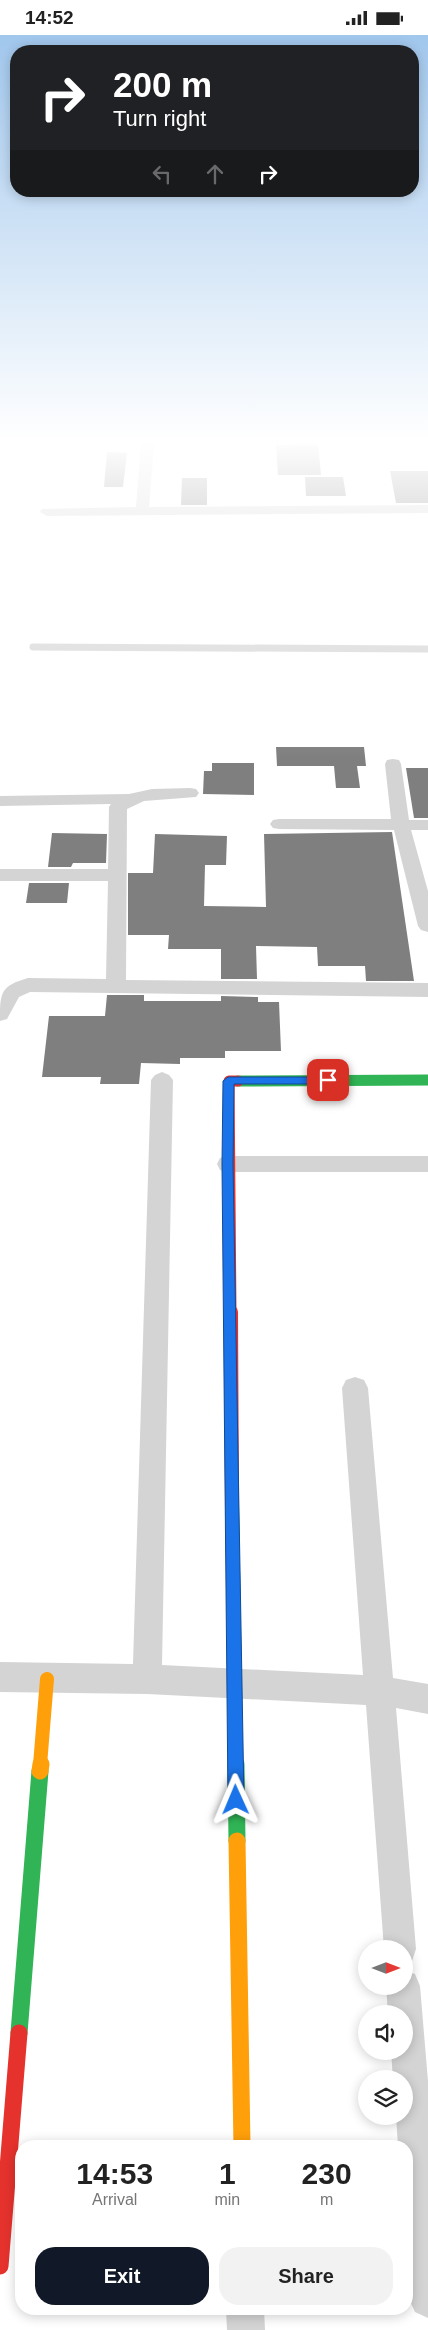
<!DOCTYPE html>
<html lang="en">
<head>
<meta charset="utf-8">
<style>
  :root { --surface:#fff; --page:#f2f2f2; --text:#222; --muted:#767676; --accent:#111827 }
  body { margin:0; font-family:Arial,sans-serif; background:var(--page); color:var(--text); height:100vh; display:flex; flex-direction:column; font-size:19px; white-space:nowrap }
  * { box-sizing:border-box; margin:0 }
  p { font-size:16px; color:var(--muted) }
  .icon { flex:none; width:28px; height:28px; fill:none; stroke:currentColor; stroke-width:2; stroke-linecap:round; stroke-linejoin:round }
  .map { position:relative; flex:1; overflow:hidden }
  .side { position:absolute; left:15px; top:2105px; width:398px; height:175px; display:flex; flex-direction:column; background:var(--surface); border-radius:20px; box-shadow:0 2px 12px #0003 }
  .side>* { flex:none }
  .guide { position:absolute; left:10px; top:10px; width:409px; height:152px; border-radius:20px; box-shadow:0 2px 12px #0003; background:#202124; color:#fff; overflow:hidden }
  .needle { width:32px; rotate:90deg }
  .controls { position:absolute; left:358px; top:1905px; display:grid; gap:10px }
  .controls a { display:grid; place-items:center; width:55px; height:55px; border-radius:50%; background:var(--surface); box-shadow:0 2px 12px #0003; font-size:25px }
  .pin { position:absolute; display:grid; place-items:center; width:42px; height:42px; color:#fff; margin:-21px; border-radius:10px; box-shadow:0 2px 8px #0006 }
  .me { position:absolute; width:55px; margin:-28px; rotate:359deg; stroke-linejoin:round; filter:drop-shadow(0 0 4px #0008) }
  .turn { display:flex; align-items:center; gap:18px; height:105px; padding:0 20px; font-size:22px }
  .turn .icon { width:65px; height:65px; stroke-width:2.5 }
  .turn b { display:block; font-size:35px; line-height:42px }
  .lanes { display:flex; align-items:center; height:48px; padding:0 20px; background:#0003; justify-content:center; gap:25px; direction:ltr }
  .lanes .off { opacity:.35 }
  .eta { display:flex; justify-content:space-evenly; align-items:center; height:85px; text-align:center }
  .eta b { font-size:30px; font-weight:700; line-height:35px }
  .cta { display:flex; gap:10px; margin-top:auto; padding:10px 20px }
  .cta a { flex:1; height:58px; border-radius:20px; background:var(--accent); color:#fff; font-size:20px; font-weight:700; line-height:58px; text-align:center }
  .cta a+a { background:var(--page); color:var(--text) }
  .status { display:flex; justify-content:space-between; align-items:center; height:35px; padding:0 25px; background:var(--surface); direction:ltr }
  .status svg { height:14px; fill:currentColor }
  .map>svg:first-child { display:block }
  .building { fill:#7f7f7f }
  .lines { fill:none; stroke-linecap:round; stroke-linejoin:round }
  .lane { stroke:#d4d4d4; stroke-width:7 }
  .street { fill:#d4d4d4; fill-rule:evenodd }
  .fast-far2 { stroke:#30b455; stroke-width:11 }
  .fast-far1 { stroke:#30b455; stroke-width:14 }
  .fast { stroke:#30b455; stroke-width:17 }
  .slow-far1 { stroke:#ff9f0a; stroke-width:14 }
  .slow { stroke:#ff9f0a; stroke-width:17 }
  .jam-far2 { stroke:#e5322d; stroke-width:11 }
  .jam-far1 { stroke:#e5322d; stroke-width:14 }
  .jam { stroke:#e5322d; stroke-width:17 }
  .route { fill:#1a73e8; stroke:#114b97 }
</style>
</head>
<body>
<div class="status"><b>14:52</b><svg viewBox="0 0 49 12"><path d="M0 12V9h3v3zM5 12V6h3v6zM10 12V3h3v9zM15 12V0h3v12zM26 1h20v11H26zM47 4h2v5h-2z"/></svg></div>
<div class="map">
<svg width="428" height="2295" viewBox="0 0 428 2295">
  <rect width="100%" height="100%" fill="#fff"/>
  <path class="building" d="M318,409L321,440H278L276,410Z
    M107,417L127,418L123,452H104Z
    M390,436H428V468H396Z
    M305,442H343L346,461H306Z
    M182,443H207V470H181Z
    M276,712H364L366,731H357L360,753H336L334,731H277Z
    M212,728H254V760L203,759L204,736H212Z
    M406,733H428V783H414Z
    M392,797L414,946H366L365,931H318L317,912L256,911L257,944H221V914H168L169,900H128V838H153L155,799L227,801L226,830H205L204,871L266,872L264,799Z
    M52,798L107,799L106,828H73L71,832H48Z
    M29,848H69L67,868H26Z
    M107,960H144V966H221V961L258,962V967H279L281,1016H225V1023H180V1029L141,1028L139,1049H100L101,1042H42L49,981H105Z"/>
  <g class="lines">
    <path class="lane" d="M33,612L428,614"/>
    <path class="street" d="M47,402H428V406L154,409L149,472L428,470V478L47,481L40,477L42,474L136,472L141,409H43L41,406L43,403Z
      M393,724L399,725L401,729L409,785H428V795H411L428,856V897L421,895L418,891L394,795L279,794L273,793L270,789L273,785L279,784H391L385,729L387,725Z
      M190,753L196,754L199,758L196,762L144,766L127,774L126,945L428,948V962L30,957L19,962L7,984L0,986C0,958 0,951 28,943L106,944L108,846H0V834H108L109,772L111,769L0,771V761L129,759L152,754Z
      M162,1037L169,1040L173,1045L162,1630L363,1640L342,1353L346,1345L355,1342L364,1345L368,1353L393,1643L428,1649V1679L396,1673L416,1914L412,1926L404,1929V1914H384L366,1670L147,1659L0,1657V1627L133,1629L151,1045L155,1040Z
      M228,1121H428V1137H228L220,1135L217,1129L220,1123Z
      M404,1935L415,1939L420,1951L428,2046V2283L415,2277L409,2264L406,2224V2111H398L396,2081H404V2044H393L391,2016H404V1979H388L386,1951H404Z
      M226,2274H264L265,2295H227Z"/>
    <path class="fast-far2" d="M238,1046L428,1045"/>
    <path class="fast-far1" d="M232,1469L236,1730"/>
    <path class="fast" d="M236,1729L237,1806
      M19,1998L40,1736"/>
    <path class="slow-far1" d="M40,1730L47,1644"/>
    <path class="slow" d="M40,1736L41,1729
      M237,1806L242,2111"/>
    <path class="jam-far2" d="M231,1279L229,1046H238"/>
    <path class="jam-far1" d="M231,1277L232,1469"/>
    <path class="jam" d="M0,2231L19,1998"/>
  </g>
  <linearGradient id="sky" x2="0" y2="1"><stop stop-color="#a1c7ed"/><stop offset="0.56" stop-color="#fff"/><stop offset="1" stop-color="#fff" stop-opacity="0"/></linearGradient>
  <rect width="428" height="723" fill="url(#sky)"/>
  <path class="route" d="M228,1042H328L334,1045L328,1049H234L233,1129L244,1765L241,1771L236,1773L230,1771L228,1765L222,1129L223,1046Z"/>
</svg>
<div class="controls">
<a><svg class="needle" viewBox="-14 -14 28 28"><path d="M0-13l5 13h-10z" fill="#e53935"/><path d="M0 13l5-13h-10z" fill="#767676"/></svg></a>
<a><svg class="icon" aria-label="sound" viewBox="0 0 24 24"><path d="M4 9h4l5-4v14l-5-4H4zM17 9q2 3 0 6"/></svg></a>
<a><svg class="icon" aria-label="layers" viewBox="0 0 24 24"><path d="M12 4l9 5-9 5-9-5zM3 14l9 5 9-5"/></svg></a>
</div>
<div class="pin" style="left:328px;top:1045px;background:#d93025"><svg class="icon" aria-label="arrive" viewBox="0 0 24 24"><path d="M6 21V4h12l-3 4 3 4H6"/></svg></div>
<svg class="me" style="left:236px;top:1765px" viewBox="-20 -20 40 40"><path d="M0-17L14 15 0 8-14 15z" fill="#1a73e8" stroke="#fff" stroke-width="4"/></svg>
<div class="guide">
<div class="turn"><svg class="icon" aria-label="right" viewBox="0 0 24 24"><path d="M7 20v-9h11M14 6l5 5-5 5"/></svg><div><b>200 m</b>Turn right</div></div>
<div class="lanes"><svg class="icon off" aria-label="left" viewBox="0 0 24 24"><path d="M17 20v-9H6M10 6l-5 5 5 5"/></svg><svg class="icon off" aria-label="ahead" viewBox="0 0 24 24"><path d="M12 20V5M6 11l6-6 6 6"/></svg><svg class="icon" aria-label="right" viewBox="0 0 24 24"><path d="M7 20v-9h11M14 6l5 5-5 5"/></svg></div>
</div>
<section class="side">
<div class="eta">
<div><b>14:53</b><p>Arrival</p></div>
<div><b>1</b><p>min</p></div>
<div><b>230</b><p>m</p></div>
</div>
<div class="cta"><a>Exit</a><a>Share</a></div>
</section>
</div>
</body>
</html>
